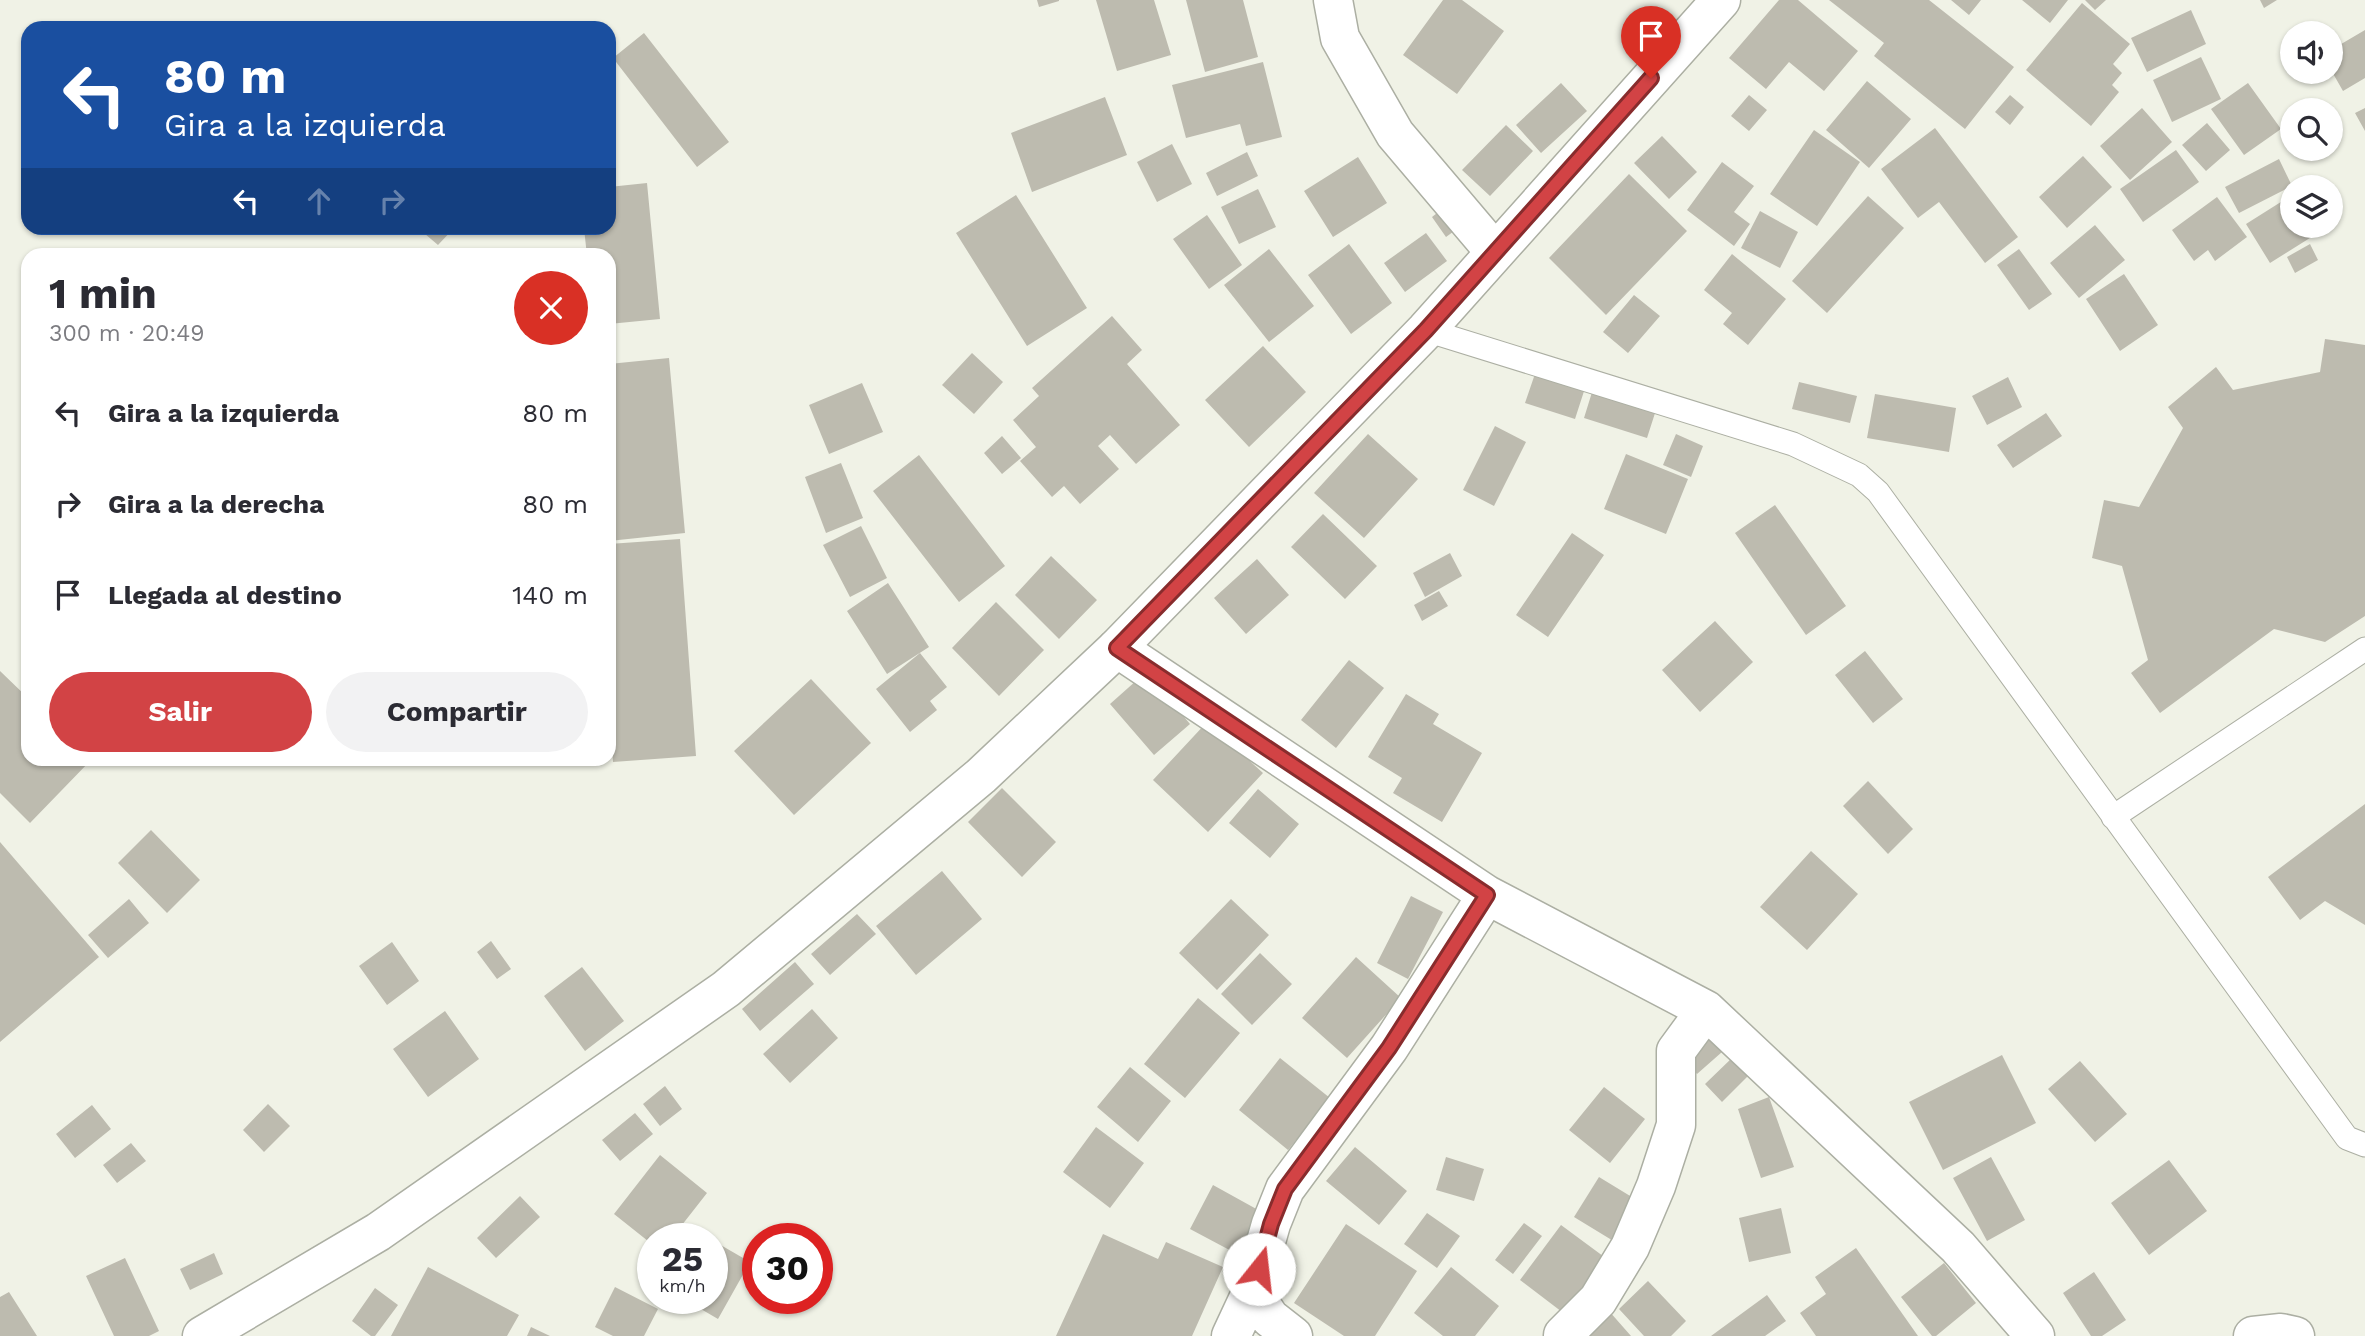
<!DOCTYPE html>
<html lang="es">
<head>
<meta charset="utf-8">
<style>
  :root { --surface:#fff; --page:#f2f2f3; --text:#2b2b33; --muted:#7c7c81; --accent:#d24345 }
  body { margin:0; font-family:"Work Sans",sans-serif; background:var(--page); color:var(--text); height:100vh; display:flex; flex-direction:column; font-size:26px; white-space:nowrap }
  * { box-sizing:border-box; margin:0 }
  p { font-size:23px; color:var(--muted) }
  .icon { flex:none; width:38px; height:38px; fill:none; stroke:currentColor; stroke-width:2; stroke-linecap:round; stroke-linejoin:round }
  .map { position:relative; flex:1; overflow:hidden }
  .drawer { position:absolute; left:21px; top:248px; width:595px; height:518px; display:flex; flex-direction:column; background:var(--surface); border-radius:21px; box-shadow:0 2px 5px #0004 }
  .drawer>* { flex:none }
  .top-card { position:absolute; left:21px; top:21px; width:595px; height:214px; border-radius:21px; box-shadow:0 2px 5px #0004; background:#1a4fa0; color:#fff; overflow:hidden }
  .fabs { position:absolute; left:2280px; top:21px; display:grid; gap:14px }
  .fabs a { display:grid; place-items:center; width:63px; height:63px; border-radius:50%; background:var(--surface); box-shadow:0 2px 5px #0004; font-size:35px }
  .speed { position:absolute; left:637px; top:1223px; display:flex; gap:14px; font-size:35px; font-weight:700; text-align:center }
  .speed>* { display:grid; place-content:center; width:91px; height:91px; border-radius:50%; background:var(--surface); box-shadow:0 2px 5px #0004; line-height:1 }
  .speed small { font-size:18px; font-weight:400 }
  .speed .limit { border:10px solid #d22; background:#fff; color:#111 }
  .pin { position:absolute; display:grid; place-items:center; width:60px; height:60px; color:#fff; margin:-72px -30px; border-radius:50% 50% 50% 0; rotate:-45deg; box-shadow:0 0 7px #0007 }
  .pin .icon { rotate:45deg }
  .me { position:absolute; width:77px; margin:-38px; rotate:16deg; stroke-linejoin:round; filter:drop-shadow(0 0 5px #0008) }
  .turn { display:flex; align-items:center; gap:24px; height:147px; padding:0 28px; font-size:32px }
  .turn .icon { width:91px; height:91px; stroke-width:2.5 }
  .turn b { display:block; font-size:49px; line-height:60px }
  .lanes { display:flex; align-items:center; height:66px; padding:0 28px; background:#0003; justify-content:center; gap:35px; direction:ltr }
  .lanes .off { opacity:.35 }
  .round { display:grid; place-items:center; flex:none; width:74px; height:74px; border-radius:37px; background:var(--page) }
  .head { display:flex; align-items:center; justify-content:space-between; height:119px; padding:0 28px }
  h1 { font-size:42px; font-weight:700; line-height:52px }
  .action { display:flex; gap:14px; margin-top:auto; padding:14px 28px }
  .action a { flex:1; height:80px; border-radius:42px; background:var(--accent); color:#fff; font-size:28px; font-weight:700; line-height:80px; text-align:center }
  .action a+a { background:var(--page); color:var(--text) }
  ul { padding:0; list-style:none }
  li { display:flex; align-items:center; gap:21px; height:91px; padding:0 28px }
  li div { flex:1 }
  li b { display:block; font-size:26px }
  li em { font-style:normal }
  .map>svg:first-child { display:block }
  .building { fill:#bdbbaf }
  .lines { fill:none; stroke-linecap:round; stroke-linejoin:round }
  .service-casing { stroke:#acafa3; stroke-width:25 }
  .minor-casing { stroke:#acafa3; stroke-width:41 }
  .secondary-casing { stroke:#acafa3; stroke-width:41 }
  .service { stroke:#fff; stroke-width:23 }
  .minor { stroke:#fff; stroke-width:38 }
  .secondary { stroke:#fff; stroke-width:38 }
  .route-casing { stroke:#882c2d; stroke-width:18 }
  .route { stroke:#d24345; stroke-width:12 }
</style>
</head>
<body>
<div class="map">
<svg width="2365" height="1336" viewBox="0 0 2365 1336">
  <rect width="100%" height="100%" fill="#f0f2e6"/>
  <path class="building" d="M1037,0H1059V1L1039,7Z
    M1096,0H1154L1171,55L1117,71Z
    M1186,0H1243L1258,57L1205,72Z
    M1443,0H1462L1504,31L1457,94L1403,55Z
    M1779,0H1798L1858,51L1824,91L1789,62L1766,89L1729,58Z
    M1829,0H1929L2014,67L1965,129L1874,56L1884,43Z
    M1951,0H1981L1969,15Z
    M2022,0H2068L2050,23Z
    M2085,0H2106L2095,10Z
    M2260,0H2277L2264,8Z
    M2082,3L2130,44L2113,64L2122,73L2112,85L2119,92L2091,126L2026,70Z
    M2191,10L2206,44L2147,72L2131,38Z
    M2365,30V78L2343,91L2331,70V50Z
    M644,33L729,142L697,167L613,58Z
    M2201,57L2221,99L2172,122L2153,80Z
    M1263,62L1282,137L1246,146L1240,124L1186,138L1172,85Z
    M1867,81L1911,119L1869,168L1826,130Z
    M1561,83L1587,111L1541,153L1516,125Z
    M2248,83L2281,129L2244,155L2211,109Z
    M1749,95L1767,110L1749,131L1731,116Z
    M2010,95L2024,107L2010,125L1995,112Z
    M1105,97L1127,155L1032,192L1011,133Z
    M2142,108L2172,142L2130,180L2100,146Z
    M2365,108V131L2355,113Z
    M2207,123L2230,150L2206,171L2182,145Z
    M1506,125L1533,151L1490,196L1462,170Z
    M1935,128L2018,237L1985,263L1939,202L1918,218L1881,169Z
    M1814,130L1860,162L1817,226L1770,194Z
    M1662,136L1697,172L1669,199L1634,163Z
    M1172,144L1192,184L1157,202L1137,162Z
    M2176,150L2199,182L2143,222L2120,189Z
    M1247,152L1258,176L1217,196L1206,173Z
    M2083,156L2112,187L2067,228L2039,197Z
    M1358,157L1387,203L1333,237L1304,191Z
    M2279,159L2292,186L2239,213L2225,187Z
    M1722,162L1754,186L1734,212L1750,224L1734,246L1687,210Z
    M1629,174L1687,231L1606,315L1549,258Z
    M2316,180L2320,187H2304Z
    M647,183L660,319L609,324V256H587L584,228H609V187Z
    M1258,189L1276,227L1239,244L1221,207Z
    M1016,195L1087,308L1027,346L956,233Z
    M2292,195V226H2329L2270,263L2246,224Z
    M1868,196L1904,228L1827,313L1792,281Z
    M2217,197L2247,237L2215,261L2208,250L2194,261L2172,230Z
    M2331,205L2339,219L2331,224Z
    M1446,206L1461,226L1446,237L1432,217Z
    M1760,211L1798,232L1780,268L1741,248Z
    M1207,215L1242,265L1209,289L1173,239Z
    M2095,225L2125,260L2079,298L2050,263Z
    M418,228H454L438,245Z
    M1426,233L1447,261L1405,292L1384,263Z
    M1349,244L1392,303L1351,334L1308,275Z
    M2310,244L2318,260L2295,273L2287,257Z
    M1269,249L1314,306L1269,342L1224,285Z
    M2019,249L2052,294L2029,310L1997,265Z
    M1732,254L1786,299L1748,345L1723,324L1732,313L1704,290Z
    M2124,274L2158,325L2120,351L2086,299Z
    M1634,295L1660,316L1628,353L1603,332Z
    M1112,316L1142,350L1127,364L1180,425L1136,464L1110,435L1098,446L1119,469L1080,504L1064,486L1052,497L1020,461L1036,447L1013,420L1039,396L1032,388Z
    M2325,339L2365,345V616L2325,642L2274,629L2160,713L2131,673L2148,660L2122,566L2092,558L2104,500L2139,507L2183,428L2168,407L2216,367L2233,390L2320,372Z
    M1263,346L1306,392L1249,447L1205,400Z
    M972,353L1003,382L974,414L942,385Z
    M669,358L685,533L609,541V364Z
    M1537,368L1586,385L1575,419L1525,403Z
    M2008,377L2022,407L1987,425L1972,396Z
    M1799,382L1857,396L1850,423L1792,409Z
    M862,383L883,432L829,454L809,405Z
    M1593,389L1656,410L1647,438L1584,418Z
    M1875,394L1956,408L1949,452L1867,438Z
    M2046,413L2062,436L2013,468L1997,445Z
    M1495,426L1526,442L1494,506L1463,490Z
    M1368,434L1418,479L1364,538L1314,493Z
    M1676,434L1703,446L1691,477L1663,465Z
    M1002,436L1021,458L1002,474L984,453Z
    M1626,454L1688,479L1666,534L1604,509Z
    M919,455L1005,566L959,602L873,491Z
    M841,463L863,518L826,533L805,477Z
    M1775,505L1846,606L1806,635L1735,533Z
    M1323,514L1377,566L1345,599L1291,547Z
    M861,526L887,578L850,597L823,545Z
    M1572,533L1604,555L1548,637L1516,615Z
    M680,539L696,756L613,762L609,709V544Z
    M1450,553L1462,576L1425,597L1413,573Z
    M1051,556L1097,600L1059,639L1015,595Z
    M1257,559L1289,595L1246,634L1214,598Z
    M888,583L929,647L887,674L847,611Z
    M1439,591L1448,606L1422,621L1414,605Z
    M996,602L1044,650L999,696L952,648Z
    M1715,621L1753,662L1700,712L1662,670Z
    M1865,651L1903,699L1873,723L1835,675Z
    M920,653L947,687L930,701L937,710L910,732L876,689Z
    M1349,660L1384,688L1336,748L1301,720Z
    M0,671L28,698V760H91L30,823L0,793Z
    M1146,672L1190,724L1154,755L1110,704Z
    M811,679L871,743L794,815L734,751Z
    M1406,694L1439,714L1433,724L1482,753L1442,822L1393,793L1402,778L1368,757Z
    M1207,722L1263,773L1208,832L1153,780Z
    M1868,781L1913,829L1888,854L1843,806Z
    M1002,788L1056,842L1022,877L968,822Z
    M1258,789L1299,824L1270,858L1229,823Z
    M2365,804V925L2325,901L2300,920L2268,877Z
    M151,830L200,880L167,913L118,863Z
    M0,842L99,957L0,1042Z
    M1811,851L1858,894L1807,950L1760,907Z
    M942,871L982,919L916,975L876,926Z
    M1411,896L1443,912L1408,979L1377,963Z
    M129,899L149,923L108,958L88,935Z
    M1231,899L1269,935L1217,990L1179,953Z
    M857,914L876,934L830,975L811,954Z
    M491,941L511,969L497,979L477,952Z
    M392,942L419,981L387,1005L359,966Z
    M1260,953L1292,984L1252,1025L1221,994Z
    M1356,957L1401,998L1347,1058L1302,1018Z
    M795,962L814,984L760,1031L742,1009Z
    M582,967L624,1021L585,1051L544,996Z
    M1198,998L1240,1033L1185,1098L1144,1064Z
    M812,1009L838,1038L790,1083L763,1054Z
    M445,1011L479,1059L428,1097L393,1049Z
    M1710,1037L1722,1052L1697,1074L1684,1059Z
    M2002,1055L2036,1123L1943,1170L1909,1102Z
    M1733,1057L1749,1075L1722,1102L1705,1084Z
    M1280,1058L1330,1098L1288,1150L1239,1110Z
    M2080,1061L2127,1114L2095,1142L2048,1089Z
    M1130,1067L1171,1101L1138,1142L1097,1107Z
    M665,1086L682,1109L660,1126L643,1104Z
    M1604,1087L1645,1119L1610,1163L1569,1130Z
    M1769,1097L1794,1167L1761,1178L1738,1109Z
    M268,1104L290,1126L264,1152L243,1130Z
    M92,1105L111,1129L75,1158L56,1134Z
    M635,1113L653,1134L620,1161L602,1140Z
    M1096,1127L1144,1163L1110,1208L1063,1172Z
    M131,1143L146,1161L117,1183L103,1165Z
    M1355,1147L1407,1191L1379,1225L1326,1181Z
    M660,1155L707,1193L671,1239H653V1245L614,1214Z
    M1446,1157L1484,1169L1474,1201L1436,1190Z
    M1991,1157L2025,1220L1987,1241L1953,1178Z
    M2169,1160L2207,1211L2149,1255L2111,1203Z
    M1599,1177L1640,1202L1615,1242L1574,1217Z
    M1213,1185L1260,1211L1237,1254L1190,1229Z
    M520,1196L540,1217L496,1258L477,1238Z
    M1781,1208L1791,1253L1749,1262L1739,1218Z
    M1427,1213L1460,1236L1437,1268L1404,1244Z
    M1524,1223L1542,1236L1513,1274L1495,1260Z
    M1346,1224L1417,1271L1375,1336H1344L1294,1303Z
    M1561,1225L1607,1259L1566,1315L1520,1280Z
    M696,1231L710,1239H691Z
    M1103,1234L1158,1259L1166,1242L1223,1267L1192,1336H1056Z
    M712,1240L750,1262L718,1319L682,1298H712Z
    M1856,1248L1918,1336H1816L1800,1313L1826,1294L1815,1277Z
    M214,1253L223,1274L190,1290L180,1269Z
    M125,1258L159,1331L149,1336H114L86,1276Z
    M1944,1263L1976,1303L1936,1336H1932L1901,1297Z
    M428,1267L519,1315L507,1336H391Z
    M1451,1267L1499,1306L1475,1336H1443L1414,1313Z
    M2094,1272L2126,1320L2102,1336H2091L2063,1293Z
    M1648,1281L1686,1321L1671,1336H1644L1619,1309Z
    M615,1287L658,1309L644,1336H613L595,1327Z
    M375,1288L398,1305L375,1336H371L352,1321Z
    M9,1292L37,1336H0V1297Z
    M1767,1295L1786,1321L1765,1336H1711Z
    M1609,1311L1631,1336H1581Z
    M531,1327L550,1336H527Z"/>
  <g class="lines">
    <defs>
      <path id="service" d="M1426,330L1793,444L1859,475L1878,492L2347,1138L2365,1145
        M2113,817L2365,649"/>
      <path id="minor" d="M1333,0L1340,38L1395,134L1495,252
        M1117,648L1487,895L1706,1010L1958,1247L2035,1336
        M1252,1291L1270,1318L1293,1336
        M1563,1335L1598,1300L1630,1247L1656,1186L1676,1125V1051L1706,1010
        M1231,1336L1252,1291L1271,1224L1285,1189L1389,1048L1487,895
        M2253,1336L2281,1333L2295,1336"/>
      <path id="secondary" d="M202,1336L378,1232L726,989L981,776L1117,648L1426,330L1721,0"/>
    </defs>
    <use href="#service" class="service-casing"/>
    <use href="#minor" class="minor-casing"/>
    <use href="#secondary" class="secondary-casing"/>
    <use href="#service" class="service"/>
    <use href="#minor" class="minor"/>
    <use href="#secondary" class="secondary"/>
  </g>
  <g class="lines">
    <defs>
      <path id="route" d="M1259,1269L1271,1224L1285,1189L1389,1048L1487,895L1117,648L1426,330L1651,78"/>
    </defs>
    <use href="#route" class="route-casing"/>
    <use href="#route" class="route"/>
  </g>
</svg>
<div class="fabs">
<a><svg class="icon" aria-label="sound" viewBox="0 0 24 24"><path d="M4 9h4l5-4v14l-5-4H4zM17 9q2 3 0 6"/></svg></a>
<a><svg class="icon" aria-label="search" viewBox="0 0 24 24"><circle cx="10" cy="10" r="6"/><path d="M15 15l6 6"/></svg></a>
<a><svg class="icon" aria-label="layers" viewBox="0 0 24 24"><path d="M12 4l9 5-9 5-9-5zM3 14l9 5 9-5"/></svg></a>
</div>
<div class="speed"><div>25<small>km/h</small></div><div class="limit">30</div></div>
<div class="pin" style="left:1651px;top:78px;background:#d93025"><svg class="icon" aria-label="arrive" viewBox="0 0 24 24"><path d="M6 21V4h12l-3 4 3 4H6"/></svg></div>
<svg class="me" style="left:1259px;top:1269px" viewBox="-20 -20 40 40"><circle r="19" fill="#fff"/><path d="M0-13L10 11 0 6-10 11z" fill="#d24345"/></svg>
<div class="top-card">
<div class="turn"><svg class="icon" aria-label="left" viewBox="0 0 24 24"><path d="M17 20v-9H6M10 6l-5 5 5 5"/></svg><div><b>80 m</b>Gira a la izquierda</div></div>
<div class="lanes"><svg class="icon" aria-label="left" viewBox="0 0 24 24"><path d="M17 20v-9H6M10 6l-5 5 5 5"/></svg><svg class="icon off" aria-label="ahead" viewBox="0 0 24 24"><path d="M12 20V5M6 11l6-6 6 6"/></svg><svg class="icon off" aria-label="right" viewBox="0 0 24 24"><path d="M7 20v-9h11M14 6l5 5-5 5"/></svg></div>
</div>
<section class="drawer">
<div class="head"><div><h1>1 min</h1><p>300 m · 20:49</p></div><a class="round" style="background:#d93025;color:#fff"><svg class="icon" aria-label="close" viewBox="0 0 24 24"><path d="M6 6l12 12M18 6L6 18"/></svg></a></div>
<ul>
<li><svg class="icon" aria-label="left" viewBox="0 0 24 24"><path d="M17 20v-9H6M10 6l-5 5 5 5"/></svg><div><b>Gira a la izquierda</b></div><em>80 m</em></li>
<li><svg class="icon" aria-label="right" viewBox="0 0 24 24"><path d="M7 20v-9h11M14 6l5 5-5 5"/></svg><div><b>Gira a la derecha</b></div><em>80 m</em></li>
<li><svg class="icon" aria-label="arrive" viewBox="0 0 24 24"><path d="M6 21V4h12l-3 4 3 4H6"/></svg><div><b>Llegada al destino</b></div><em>140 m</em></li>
</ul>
<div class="action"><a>Salir</a><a>Compartir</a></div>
</section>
</div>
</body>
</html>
